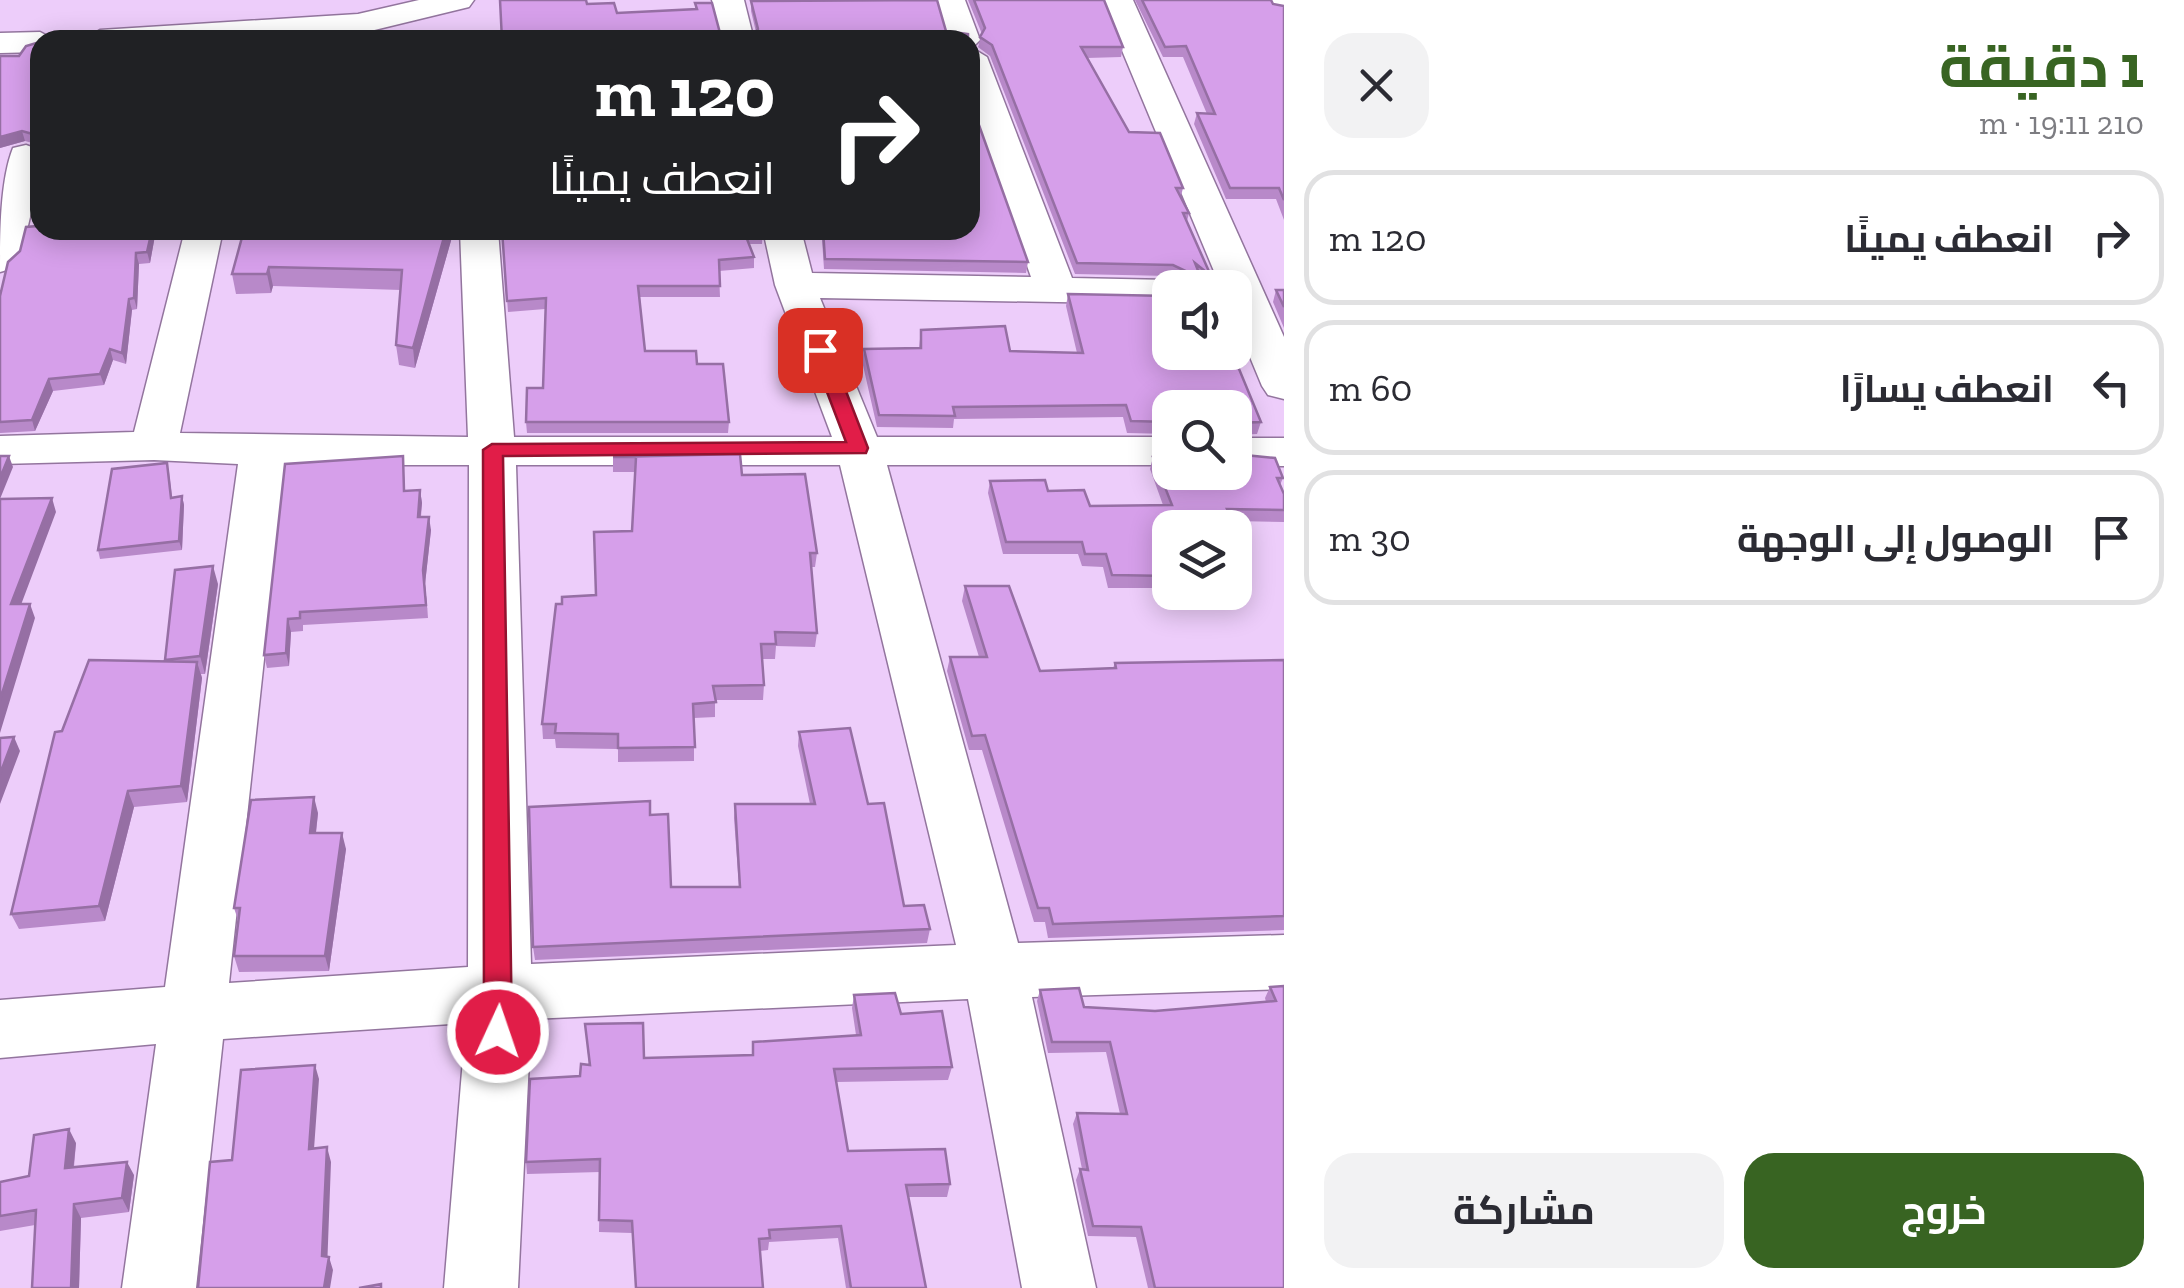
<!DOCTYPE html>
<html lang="ar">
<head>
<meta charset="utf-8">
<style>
  :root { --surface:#fff; --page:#f2f2f3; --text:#2b2b33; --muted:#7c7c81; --line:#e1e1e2; --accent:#386422 }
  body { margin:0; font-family:"Zilla Slab",Cairo,serif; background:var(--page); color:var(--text); direction:rtl; height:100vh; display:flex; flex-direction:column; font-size:38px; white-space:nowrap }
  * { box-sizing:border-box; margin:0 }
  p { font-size:32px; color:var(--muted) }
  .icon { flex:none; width:55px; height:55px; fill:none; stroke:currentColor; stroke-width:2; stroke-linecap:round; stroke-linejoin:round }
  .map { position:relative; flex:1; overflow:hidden; direction:ltr }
  .sheet { display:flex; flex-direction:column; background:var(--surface); width:900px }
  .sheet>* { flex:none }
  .guide { position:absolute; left:30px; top:30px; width:950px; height:210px; border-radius:30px; box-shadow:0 5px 25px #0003; direction:rtl; background:#202124; color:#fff; overflow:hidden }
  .controls { position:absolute; left:1152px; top:270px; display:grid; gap:20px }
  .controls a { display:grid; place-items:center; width:100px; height:100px; border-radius:20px; background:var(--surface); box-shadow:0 5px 25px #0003; font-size:50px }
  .pin { position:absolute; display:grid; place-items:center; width:85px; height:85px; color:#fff; margin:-42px; border-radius:20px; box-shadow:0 5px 15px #0006 }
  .me { position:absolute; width:110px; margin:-55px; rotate:3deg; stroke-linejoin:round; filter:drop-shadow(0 0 8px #0008) }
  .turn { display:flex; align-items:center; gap:35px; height:210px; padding:0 40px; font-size:45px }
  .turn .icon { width:130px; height:130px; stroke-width:2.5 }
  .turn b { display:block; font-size:70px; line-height:85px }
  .round { display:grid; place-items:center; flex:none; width:105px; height:105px; border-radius:30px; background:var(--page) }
  .summary { display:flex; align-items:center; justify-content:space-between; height:170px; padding:0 40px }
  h1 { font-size:60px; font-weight:700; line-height:75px; color:var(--accent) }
  .cta { display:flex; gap:20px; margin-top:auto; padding:20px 40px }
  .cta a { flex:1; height:115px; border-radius:30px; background:var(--accent); color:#fff; font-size:40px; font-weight:700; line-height:115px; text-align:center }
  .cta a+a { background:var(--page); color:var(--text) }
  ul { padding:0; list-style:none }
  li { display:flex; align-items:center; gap:30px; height:135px; margin:0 20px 15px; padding:0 20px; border:5px solid var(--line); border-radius:30px }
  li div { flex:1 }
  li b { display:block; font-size:38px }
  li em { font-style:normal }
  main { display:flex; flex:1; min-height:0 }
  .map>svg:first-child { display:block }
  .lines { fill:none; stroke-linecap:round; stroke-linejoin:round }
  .minor-casing { stroke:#93759e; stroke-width:3 }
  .minor { fill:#fff; fill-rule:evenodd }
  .wall { fill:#b889c9 }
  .shaded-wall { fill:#966fa4 }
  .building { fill:#d69fea; stroke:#966fa4; stroke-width:2.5 }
  .route { fill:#e11d48; stroke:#92132f; stroke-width:2.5 }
</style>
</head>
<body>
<main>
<section class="sheet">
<div class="summary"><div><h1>1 دقيقة</h1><p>210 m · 19:11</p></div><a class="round"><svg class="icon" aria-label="close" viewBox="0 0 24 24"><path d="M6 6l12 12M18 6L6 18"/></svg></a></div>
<ul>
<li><svg class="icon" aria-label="right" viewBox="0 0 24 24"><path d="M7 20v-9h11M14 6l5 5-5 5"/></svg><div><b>انعطف يمينًا</b></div><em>120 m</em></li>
<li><svg class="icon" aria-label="left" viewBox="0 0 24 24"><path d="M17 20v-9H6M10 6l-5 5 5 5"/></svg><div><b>انعطف يسارًا</b></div><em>60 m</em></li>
<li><svg class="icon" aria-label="arrive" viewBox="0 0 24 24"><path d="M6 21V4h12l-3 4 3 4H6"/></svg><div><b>الوصول إلى الوجهة</b></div><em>30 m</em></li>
</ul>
<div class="cta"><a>خروج</a><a>مشاركة</a></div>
</section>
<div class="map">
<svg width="1284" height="1288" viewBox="0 0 1284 1288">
  <rect width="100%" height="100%" fill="#edcdfa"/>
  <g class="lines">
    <defs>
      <path id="minor" d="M419,0H474L469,7L358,34L255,40H84L100,30L358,14Z
        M712,0H744L754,40H722Z
        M933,0H965L980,40L972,48L987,57L1072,278L1170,280L1187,288H1170V304L820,298L877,437H1170V465H887L1018,943L1284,935V989L1032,997L1096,1288H1022L968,999L531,1019L518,1288H444L466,1023L223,1039L196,1288H122L156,1044L0,1058V1000L165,987L238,464L154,460L0,464V436L134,432L185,230H223L180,433L468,437L460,230H498L514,437H832L775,285L763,230H801L812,273L1031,277L970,104V40H948ZM285,465H469L468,967L229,983ZM516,465H840L956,945L531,964Z
        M1101,0H1133L1284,337V399L1268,395L1262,386L1235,321V288H1221Z
        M1265,0H1284V14L1273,12Z
        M40,32L55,40H40V52L0,53V33Z
        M26,145L40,150V174L20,260L14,268L0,272C0,234 0,181 13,148Z
        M1235,438H1284V466H1235Z"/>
    </defs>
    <use href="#minor" class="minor-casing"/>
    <use href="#minor" class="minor"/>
  </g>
  <path class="wall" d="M968,0H1104L1123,47L1121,57L1087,58L1129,132L1183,188L1181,196L1189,213L1187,221L1211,276L1208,288L1204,284L1177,280L1170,276L1075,274L990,56L978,47L982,34Z
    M1135,0H1271L1273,4L1284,6V220L1276,199H1226L1194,124L1197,113L1207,114L1183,57H1163Z
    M751,1L946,31L502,40L587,4L617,13L695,9V3L720,33L754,34L756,32L751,11Z
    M40,42V145L25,141L0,148V56H19Z
    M37,226L40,230H156L150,263L139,264L137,309L132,310L126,364L113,360L104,385L53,391L35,431L0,433V296L20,251Z
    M454,230L415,368L399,365L396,345L401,290L273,286L271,293L236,294L232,274Z
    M502,230H763L762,244H749L754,257V268L719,271L720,297H640L645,351L697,364L729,422L728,433H527L526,422L543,388L545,309L508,312Z
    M803,230H970L1028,262L1026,273L824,269L822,239L807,240Z
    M1276,290H1284V328L1273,302Z
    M1068,294L1261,422L1257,434L1236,435L1235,454L1283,478L1280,485L1284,494V522L1233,521L1239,535L1235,546V528H1170V588H1108L1103,567L1082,566L1078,554H1003L988,493L990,481L1048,491L1090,506L1163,505L1150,469L1153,457L1235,472L1170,408V434L1127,433L1123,417L954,419L953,428L877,427L862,361L864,349L919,348L921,330L1010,351L1077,353L1066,306Z
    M740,454L742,475L817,553L815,567H811L817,633L815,647L776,646L775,659H762L764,685L763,700H715V717L694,718V761L618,762V749L556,748L555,739H543L542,724L562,604L596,595L632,531L635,472H613V457Z
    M403,456L405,491L420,490L422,503L421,517L431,530L425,584L428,618L303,625V631L291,632L289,666L267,668L264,655Z
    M169,472L172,497L182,496L184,505L182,550L100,559L98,550Z
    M218,584L205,674H201L202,678L187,802L134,807L105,921L19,929L11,914L62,731L165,662V660Z
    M965,586L1040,671L1113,668L1115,663L1284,660V930L1048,938L1045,922H1034L982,750H969L947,671L950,657H979L962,601Z
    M799,732L868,804L904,906L930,929L927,943L535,960L533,947L671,887H739L734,818L735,804H810L798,746Z
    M318,813L316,833L346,849L329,971L239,972L234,956L238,920L234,908Z
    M1284,986V1288H1148L1136,1237L1088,1236L1076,1180L1080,1169H1082L1073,1124L1077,1113L1120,1114L1106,1052L1048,1053L1037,1001L1040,990L1084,1007L1155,1011L1266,1002L1265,998L1270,987Z
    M854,995L901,1014L952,1067L948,1080L837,1082L848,1151L950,1184L947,1197H908L926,1288H846L838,1238L769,1242L768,1250L760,1251L632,1233L599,1232L600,1172L527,1174L526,1162L589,1065L585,1024L644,1058L752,1055L753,1042L856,1035L852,1008Z
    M76,1143L74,1167L134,1175L129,1212L81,1218L79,1288H32L35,1225L0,1231V1182L29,1176Z"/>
  <path class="shaded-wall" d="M22,131L25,141L0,148V137Z
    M152,230H156L150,263L147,252Z
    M446,230H454L415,368L413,348Z
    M136,253L139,264L137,309L134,298Z
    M269,267L273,286L271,293L267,274Z
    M129,299L132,310L126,364L122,353Z
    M110,349L113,360L104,385L100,374Z
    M49,379L53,391L35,431L32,420Z
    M9,456L13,467L0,499V478Z
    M420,490L422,503L419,530L418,517Z
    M182,496L184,505L182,550L179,541Z
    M52,498L56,512L16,618L11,604Z
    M429,517L431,530L425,584L428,618L423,570Z
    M213,566L218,584L205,674L200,656Z
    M30,604L35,618L0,733V700Z
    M288,619L291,632L289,666L286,653Z
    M197,662L202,678L187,802L181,786Z
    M14,737L20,751L0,804V774Z
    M128,791L134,807L105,921L99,906Z
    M314,797L318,813L314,849L310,833Z
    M342,833L346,849L329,971L325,956Z
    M315,1065L319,1079L313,1163L309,1149Z
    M69,1129L76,1143L72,1181L65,1168Z
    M327,1147L331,1162L327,1270L329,1257L333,1270L330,1288H324L322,1256Z
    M127,1162L134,1175L129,1212L122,1198Z
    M74,1204L81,1218L79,1288H71Z"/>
  <path class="building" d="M500,0H586L587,4L614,3L617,13L697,9L695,3H712L720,33L754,34L758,29L751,1L937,0L946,31L968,34V40H502Z
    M974,0H1104L1123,47H1081L1129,132L1160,133L1183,188H1176L1189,213H1183L1211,276L1195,263L1205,288H1175L1177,280L1194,275L1173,265L1077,263L992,45L980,37L985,28Z
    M1142,0H1271L1273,4L1284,6V200L1279,188H1230L1197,113L1215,114L1186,46L1165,47Z
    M176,36V40H87Z
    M40,42V136L22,131L0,137V56H19L26,46Z
    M970,100L1028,262L825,259L823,230H970Z
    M40,205V230H152L147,252L136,253L134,298L129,299L122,353L110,349L100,374L49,379L32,420L0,422V296L8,262L20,251L26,227L37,226Z
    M244,230H446L413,348L396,345L402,270L269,267L267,274H232Z
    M502,230H763V233L745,234L754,257L719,260L720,286H638L645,351H696L697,364H723L729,422H526L527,388H543L546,298L507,301Z
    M1276,290H1284V307Z
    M1068,294L1170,296V352H1232L1261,422L1236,423L1235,454L1275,458L1283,478H1277L1284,494V510L1227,509L1239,535H1235V528H1181L1175,513L1180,528H1170V576L1112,575L1106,554H1085L1082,542H1006L990,481L1045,480L1048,491L1084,490L1090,506L1172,505L1153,457L1170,456V472H1235V408H1170V422L1131,421L1126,405L953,407L955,416L879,415L864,349L921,348V330L1005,326L1010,351L1083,353Z
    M740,454L742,475L805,474L817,553H810L817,633L775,632L776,644H761L764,685L713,686L716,702L693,704L695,747L618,748V734L555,733L556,724H542L556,604H562V597L596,595L594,532L632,531L636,457H613Z
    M0,456H9L0,478Z
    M403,456L404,491L420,490L418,517H429L423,570L426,605L300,612V618L288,619L286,653L264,655L285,464Z
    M167,463L171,498L182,496L179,541L98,550L112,469Z
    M52,498L11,604H30L0,700V499Z
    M213,566L200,656L165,660L175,570Z
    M965,586H1009L1040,671L1116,668L1115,663L1284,660V916L1053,924L1049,908H1038L985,735L972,736L950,657H987Z
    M89,660L197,662L181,786L128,791L99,906L11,914L55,732L62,731Z
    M850,728L868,804L884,803L904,906L924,905L930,929L533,947L529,807L650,801V815L668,814L671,887H740L735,804H815L799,732Z
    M14,737L0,774V738Z
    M314,797L310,833H342L325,956H234L240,908H234L251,800Z
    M1284,986V1288H1155L1141,1227L1093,1226L1080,1169L1088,1170L1077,1113L1127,1114L1110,1042H1052L1040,990L1079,988L1084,1007L1155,1011L1276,1001L1270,987Z
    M895,993L901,1014L942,1011L952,1067L834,1069L848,1151L945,1149L950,1184L906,1185L926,1288H851L841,1226L769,1230L770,1238L759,1239L763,1288H636L632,1221L599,1220L600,1159L526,1162L530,1079L580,1076L581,1064L590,1065L585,1024L643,1023L644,1058L753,1055V1042L861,1035L854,995Z
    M315,1065L309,1149L327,1147L322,1256L329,1257L324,1288H198L210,1162L232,1160L241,1070Z
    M69,1129L65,1168L127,1162L122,1198L74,1204L71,1288H32L36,1210L0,1216V1182L29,1176L34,1135Z
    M381,1284V1288H359Z"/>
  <path class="route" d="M820,345L830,350L868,448L866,453L503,456L512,1032L508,1041L498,1045L488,1041L484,1032L483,450L492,444L846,442L811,350Z"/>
</svg>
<div class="controls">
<a><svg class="icon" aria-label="sound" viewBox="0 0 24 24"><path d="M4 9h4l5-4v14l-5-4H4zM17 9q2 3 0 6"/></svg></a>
<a><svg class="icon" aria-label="search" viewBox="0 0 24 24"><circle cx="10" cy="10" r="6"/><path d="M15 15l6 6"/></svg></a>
<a><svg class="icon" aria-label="layers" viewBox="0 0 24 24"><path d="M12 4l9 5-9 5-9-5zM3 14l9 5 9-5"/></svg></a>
</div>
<div class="pin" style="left:820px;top:350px;background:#d93025"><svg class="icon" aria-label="arrive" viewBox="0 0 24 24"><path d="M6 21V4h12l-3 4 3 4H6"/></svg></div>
<svg class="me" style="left:498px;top:1032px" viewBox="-20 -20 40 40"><circle r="17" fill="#e11d48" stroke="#fff" stroke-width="3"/><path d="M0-11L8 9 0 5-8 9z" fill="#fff"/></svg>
<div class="guide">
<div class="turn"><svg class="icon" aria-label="right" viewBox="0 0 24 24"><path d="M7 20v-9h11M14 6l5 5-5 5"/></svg><div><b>120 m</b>انعطف يمينًا</div></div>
</div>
</div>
</main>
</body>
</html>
